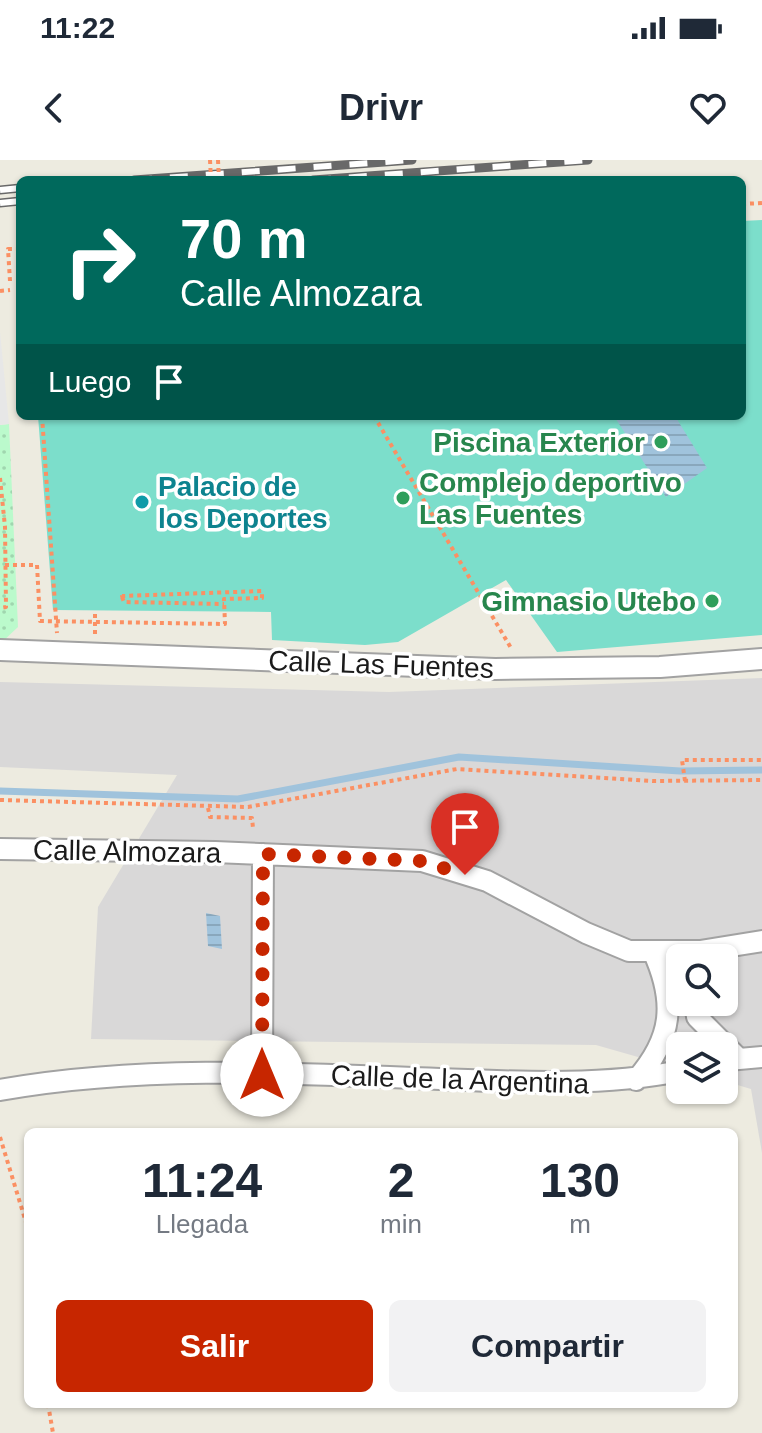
<!DOCTYPE html>
<html lang="es">
<head>
<meta charset="utf-8">
<style>
  :root { --surface:#fff; --page:#f2f2f3; --text:#1f2937; --muted:#747a83; --accent:#c72600 }
  body { margin:0; font-family:Arial,sans-serif; background:var(--page); color:var(--text); height:100vh; display:flex; flex-direction:column; font-size:30px; white-space:nowrap }
  * { box-sizing:border-box; margin:0 }
  p { font-size:26px; color:var(--muted) }
  .icon { flex:none; width:44px; height:44px; fill:none; stroke:currentColor; stroke-width:2; stroke-linecap:round; stroke-linejoin:round }
  .map { position:relative; flex:1; overflow:hidden }
  .panel { position:absolute; left:24px; top:968px; width:714px; height:280px; display:flex; flex-direction:column; background:var(--surface); border-radius:12px; box-shadow:0 2px 6px #0004 }
  .panel>* { flex:none }
  .banner { position:absolute; left:16px; top:16px; width:730px; height:244px; border-radius:12px; box-shadow:0 2px 6px #0004; background:#00695c; color:#fff; overflow:hidden }
  .controls { position:absolute; left:666px; top:784px; display:grid; gap:16px }
  .controls a { display:grid; place-items:center; width:72px; height:72px; border-radius:12px; background:var(--surface); box-shadow:0 2px 6px #0004; font-size:40px }
  .pin { position:absolute; display:grid; place-items:center; width:68px; height:68px; color:#fff; margin:-82px -34px; border-radius:50% 50% 50% 0; rotate:-45deg; box-shadow:0 0 8px #0007 }
  .pin .icon { rotate:45deg }
  .me { position:absolute; width:88px; margin:-44px; rotate:0deg; stroke-linejoin:round; filter:drop-shadow(0 0 6px #0008) }
  .turn { display:flex; align-items:center; gap:28px; height:168px; padding:0 32px; font-size:36px }
  .turn .icon { width:104px; height:104px; stroke-width:2.5 }
  .turn b { display:block; font-size:56px; line-height:68px }
  .then { display:flex; align-items:center; height:76px; padding:0 32px; background:#0003; gap:16px; font-size:30px }
  .eta { display:flex; justify-content:space-evenly; align-items:center; height:136px; text-align:center }
  .eta b { font-size:48px; font-weight:700; line-height:56px }
  .cta { display:flex; gap:16px; margin-top:auto; padding:16px 32px }
  .cta a { flex:1; height:92px; border-radius:12px; background:var(--accent); color:#fff; font-size:32px; font-weight:700; line-height:92px; text-align:center }
  .cta a+a { background:var(--page); color:var(--text) }
  .status { display:flex; justify-content:space-between; align-items:center; height:56px; padding:0 40px; background:var(--surface); direction:ltr }
  .status svg { height:22px; fill:currentColor }
  header { display:flex; justify-content:space-between; align-items:center; height:104px; padding:0 32px; background:var(--surface); font-size:36px; font-weight:700 }
  .map>svg:first-child { display:block }
  .residential { fill:#d9d8d8; fill-rule:evenodd }
  .park { fill:url(#park-dots) }
  .pitch { fill:#7cdecb }
  .parking { fill:#e7e7e7 }
  .water { fill:url(#water-rules) }
  .lines { fill:none; stroke-linecap:round; stroke-linejoin:round }
  .stream { stroke:#a0c3dc; stroke-width:7 }
  .minor-casing { stroke:#a2a2a2; stroke-width:24 }
  .path { stroke:#fb9063; stroke-width:4; stroke-dasharray:4 4; stroke-linecap:butt }
  .minor { stroke:#fff; stroke-width:20 }
  .rail-casing { stroke:#696969; stroke-width:9 }
  .rail { stroke:#fff; stroke-width:6; stroke-dasharray:18; stroke-linecap:butt }
  .path-bridge { stroke:#fb9063; stroke-width:4; stroke-dasharray:4 4; stroke-linecap:butt }
  .route { stroke:#c72600; stroke-width:14; stroke-dasharray:0 25.2 }
  .leisure-dot { fill:#2e9e5b; stroke:#fff; stroke-width:3 }
  .culture-dot { fill:#0f9aa8; stroke:#fff; stroke-width:3 }
  .labels { text-anchor:middle; stroke-width:7; stroke-linejoin:round; paint-order:stroke }
  .leisure-label { font-size:28px; font-weight:bold; fill:#27864d; stroke:#fff; text-anchor:end }
  .culture-label { font-size:28px; font-weight:bold; fill:#0d838f; stroke:#fff; text-anchor:start }
  .street-label { font-size:28px; fill:#1b1b1b; stroke:#fff }
</style>
</head>
<body>
<div class="status"><b>11:22</b><svg viewBox="0 0 49 12"><path d="M0 12V9h3v3zM5 12V6h3v6zM10 12V3h3v9zM15 12V0h3v12zM26 1h20v11H26zM47 4h2v5h-2z"/></svg></div>
<header><svg class="icon" aria-label="back" viewBox="0 0 24 24"><path d="M15 5l-7 7 7 7"/></svg>Drivr<svg class="icon" aria-label="heart" viewBox="0 0 24 24"><path d="M12 20l-8-8c-3-5 5-10 8-4 3-6 11-1 8 4z"/></svg></header>
<div class="map">
<svg width="762" height="1273" viewBox="0 0 762 1273">
  <defs>
    <pattern id="park-dots" width="8" height="8" patternUnits="userSpaceOnUse" patternTransform="scale(2)"><rect width="8" height="8" fill="#bbfacc"/><path d="M2 2h.1M6 6h.1" fill="none" stroke="#a0d6af" stroke-width="1.8" stroke-linecap="round"/></pattern>
    <pattern id="water-rules" width="6" height="5" patternUnits="userSpaceOnUse" patternTransform="scale(2)"><rect width="6" height="5" fill="#a0c3dc"/><path d="M0 2.5h6" fill="none" stroke="#89a7bc"/></pattern>
  </defs>
  <rect width="100%" height="100%" fill="#edebe0"/>
  <path class="residential" d="M762,518V993L751,929L724,921V886H680V909L596,885L91,879L98,747L177,615L0,607V522L389,532ZM680,798H724V842H680Z"/>
  <path class="park" d="M9,264L18,467L0,484V265Z"/>
  <path class="pitch" d="M762,60V475L557,492L506,420L398,482L365,485L272,480L271,452L53,450L38,256H742V61Z"/>
  <path class="parking" d="M0,172L9,264L0,265Z"/>
  <path class="water" d="M614,256H675L707,308L666,337Z
    M206,753L220,756L222,789L208,786Z"/>
  <g class="lines">
    <path class="stream" d="M0,631L238,639L459,597L680,611L762,610"/>
    <defs>
      <path id="minor" d="M0,490L495,509L660,507L762,499
        M0,689L215,692L422,701L487,721L586,773L629,791H700L762,781
        M695,842L697,857L738,898
        M728,900L762,897
        M262,915L263,694
        M636,920C673,878 676,842 653,791
        M0,930C134,906 277,912 413,918C503,921 592,928 680,911"/>
    </defs>
    <use href="#minor" class="minor-casing"/>
    <path class="path" d="M742,44L762,43
      M10,121L8,89H20
      M0,131L10,130
      M42,256L57,473
      M374,256L511,488
      M0,318L5,367L6,447L0,448
      M5,405H37L40,461L225,464L224,439L262,438V431L122,436V432
      M122,437L124,442L224,444
      M95,474V451
      M685,621L682,600H762
      M0,640L248,647L457,609L654,621L762,620
      M208,648L210,657L252,658L253,668
      M0,977L28,1069
      M48,1244L53,1273"/>
    <use href="#minor" class="minor"/>
    <defs>
      <path id="rail" d="M134,20L412,0
        M313,20L588,0
        M0,30L20,28
        M0,43L20,41"/>
    </defs>
    <use href="#rail" class="rail-casing"/>
    <use href="#rail" class="rail"/>
    <path class="path-bridge" d="M210,0L211,20
      M218,0L219,20"/>
  </g>
  <g class="lines">
    <path class="route" d="M262,915L263,694L422,701L465,715"/>
  </g>
  <g class="leisure-dot">
    <circle cx="661" cy="282" r="8"/>
    <circle cx="403" cy="338" r="8"/>
    <circle cx="712" cy="441" r="8"/>
  </g>
  <circle class="culture-dot" cx="142" cy="342" r="8"/>
  <g class="labels">
    <g class="leisure-label">
      <text x="645" y="292">Piscina Exterior</text>
      <text x="419" y="332" text-anchor="start">Complejo deportivo<tspan x="419" dy="32">Las Fuentes</tspan></text>
      <text x="696" y="451">Gimnasio Utebo</text>
    </g>
    <g class="culture-label">
      <text x="158" y="336">Palacio de<tspan x="158" dy="32">los Deportes</tspan></text>
    </g>
    <g class="street-label">
      <text transform="translate(381 504) rotate(2)" y="10">Calle Las Fuentes</text>
      <text transform="translate(127 691) rotate(1)" y="10">Calle Almozara</text>
      <text transform="translate(460 919) rotate(2)" y="10">Calle de la Argentina</text>
    </g>
  </g>
</svg>
<div class="controls">
<a><svg class="icon" aria-label="search" viewBox="0 0 24 24"><circle cx="10" cy="10" r="6"/><path d="M15 15l6 6"/></svg></a>
<a><svg class="icon" aria-label="layers" viewBox="0 0 24 24"><path d="M12 4l9 5-9 5-9-5zM3 14l9 5 9-5"/></svg></a>
</div>
<div class="pin" style="left:465px;top:715px;background:#d93025"><svg class="icon" aria-label="arrive" viewBox="0 0 24 24"><path d="M6 21V4h12l-3 4 3 4H6"/></svg></div>
<svg class="me" style="left:262px;top:915px" viewBox="-20 -20 40 40"><circle r="19" fill="#fff"/><path d="M0-13L10 11 0 6-10 11z" fill="#c72600"/></svg>
<div class="banner">
<div class="turn"><svg class="icon" aria-label="right" viewBox="0 0 24 24"><path d="M7 20v-9h11M14 6l5 5-5 5"/></svg><div><b>70 m</b>Calle Almozara</div></div>
<div class="then">Luego<svg class="icon" aria-label="arrive" viewBox="0 0 24 24"><path d="M6 21V4h12l-3 4 3 4H6"/></svg></div>
</div>
<section class="panel">
<div class="eta">
<div><b>11:24</b><p>Llegada</p></div>
<div><b>2</b><p>min</p></div>
<div><b>130</b><p>m</p></div>
</div>
<div class="cta"><a>Salir</a><a>Compartir</a></div>
</section>
</div>
</body>
</html>
